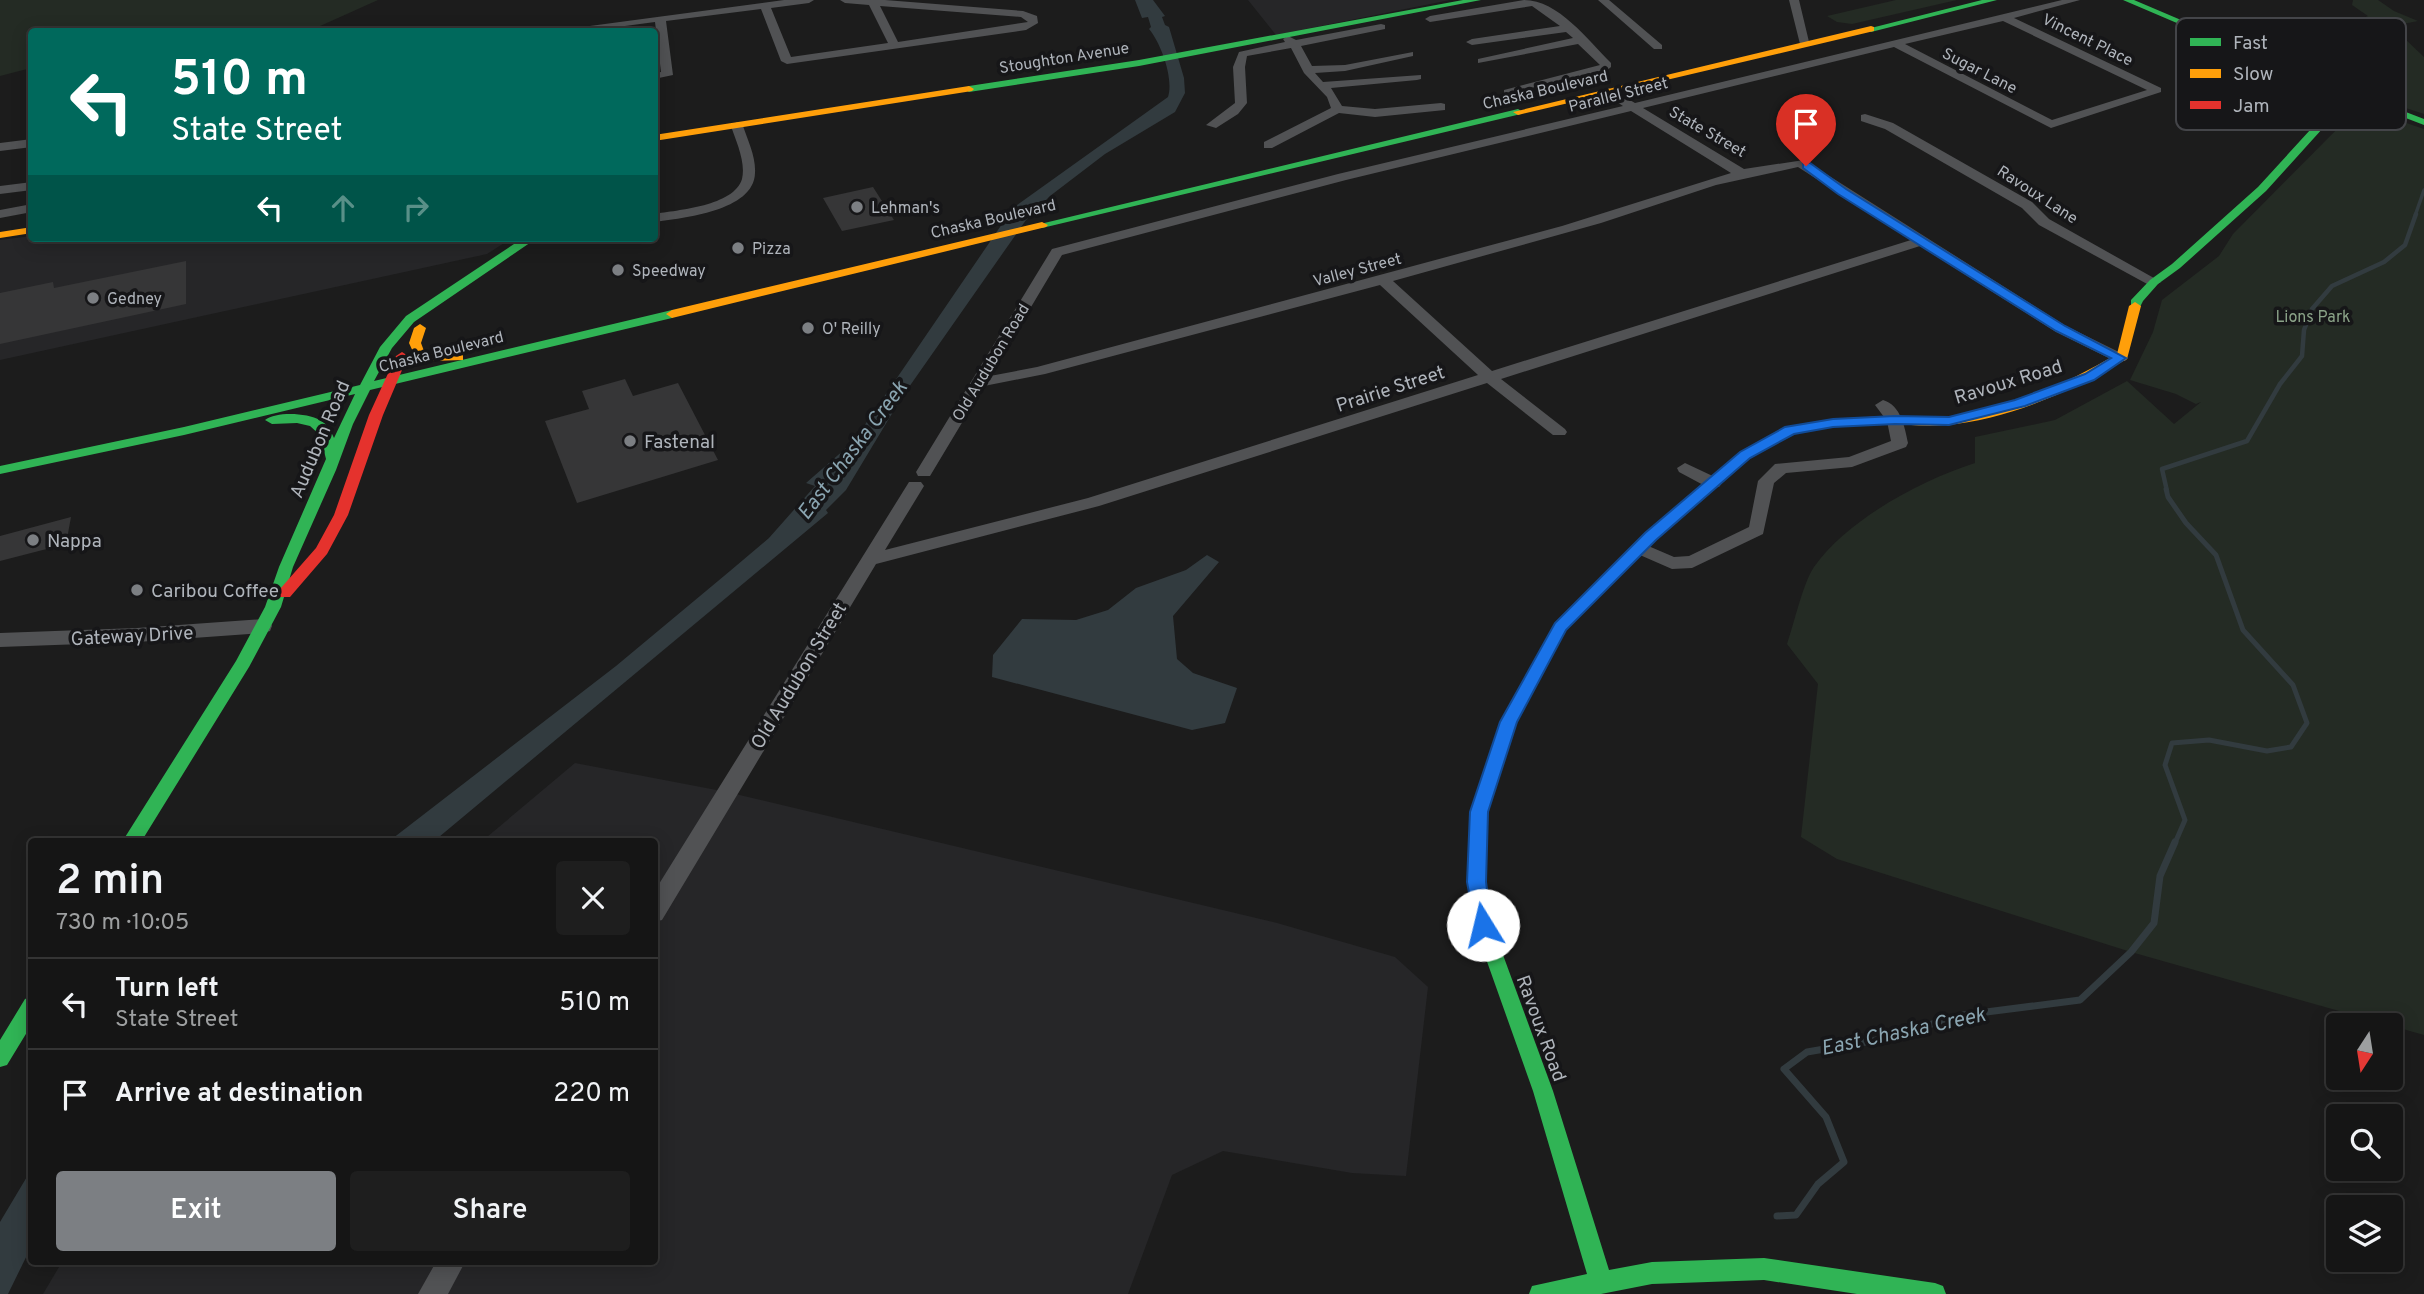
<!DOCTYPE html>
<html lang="en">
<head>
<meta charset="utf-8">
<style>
  :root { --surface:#151515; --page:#1e1e1e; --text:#f1f3f6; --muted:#9d9fa0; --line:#343434; --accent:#7c7f83 }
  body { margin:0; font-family:Overpass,sans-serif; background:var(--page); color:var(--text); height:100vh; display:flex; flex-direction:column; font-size:26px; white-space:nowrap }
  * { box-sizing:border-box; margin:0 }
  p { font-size:23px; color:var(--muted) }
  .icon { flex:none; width:38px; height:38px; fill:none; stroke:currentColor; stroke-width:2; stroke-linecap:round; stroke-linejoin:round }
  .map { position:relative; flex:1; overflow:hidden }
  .details { position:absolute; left:28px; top:838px; width:630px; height:427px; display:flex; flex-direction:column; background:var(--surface); border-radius:7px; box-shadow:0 4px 18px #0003,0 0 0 2px var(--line) }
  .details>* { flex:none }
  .guide { position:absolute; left:28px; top:28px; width:630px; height:214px; border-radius:7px; box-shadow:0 4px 18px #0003,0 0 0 2px var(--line); background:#00695c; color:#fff; overflow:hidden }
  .needle { width:46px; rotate:192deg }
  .buttons { position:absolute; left:2326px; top:1013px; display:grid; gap:14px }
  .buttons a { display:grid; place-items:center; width:77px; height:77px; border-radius:7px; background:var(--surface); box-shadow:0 4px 18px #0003,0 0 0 2px var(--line); font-size:35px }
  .pin { position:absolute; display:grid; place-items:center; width:60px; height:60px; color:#fff; margin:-72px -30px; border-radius:50% 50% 50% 0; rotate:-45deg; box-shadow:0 0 7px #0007 }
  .pin .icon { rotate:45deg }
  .me { position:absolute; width:77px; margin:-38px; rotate:351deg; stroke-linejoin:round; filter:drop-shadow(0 0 5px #0008) }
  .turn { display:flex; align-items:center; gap:24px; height:147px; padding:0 28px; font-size:32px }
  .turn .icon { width:91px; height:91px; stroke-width:2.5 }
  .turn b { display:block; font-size:49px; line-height:60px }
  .lanes { display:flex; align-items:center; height:66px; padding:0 28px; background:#0003; justify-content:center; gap:35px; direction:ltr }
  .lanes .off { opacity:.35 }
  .round { display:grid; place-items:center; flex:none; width:74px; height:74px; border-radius:7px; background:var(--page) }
  .headline { display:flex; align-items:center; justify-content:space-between; height:119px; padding:0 28px }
  h1 { font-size:42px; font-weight:600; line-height:52px }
  .button { display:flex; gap:14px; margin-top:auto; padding:14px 28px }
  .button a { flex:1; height:80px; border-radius:7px; background:var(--accent); color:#fff; font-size:28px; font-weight:600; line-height:80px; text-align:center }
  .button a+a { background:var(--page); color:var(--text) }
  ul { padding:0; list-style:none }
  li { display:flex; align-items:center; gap:21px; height:91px; padding:0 28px; border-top:2px solid var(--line) }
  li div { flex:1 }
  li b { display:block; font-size:26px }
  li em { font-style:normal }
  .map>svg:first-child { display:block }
  .built { fill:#262628 }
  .green { fill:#242b24 }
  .water { fill:#323b3f }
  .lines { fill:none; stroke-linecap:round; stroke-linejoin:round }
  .stream-far3 { stroke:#323b3f; stroke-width:3.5 }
  .stream-far2 { stroke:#323b3f; stroke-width:4.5 }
  .stream-far1 { stroke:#323b3f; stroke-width:5 }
  .stream { stroke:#323b3f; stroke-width:7 }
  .building { fill:#363637 }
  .street { fill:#515254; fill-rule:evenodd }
  .fast { fill:#30b455; fill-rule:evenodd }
  .slow { fill:#ff9f0a; fill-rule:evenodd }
  .jam { fill:#e5322d; fill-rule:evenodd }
  .route { fill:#1a73e8; stroke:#114b97; stroke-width:2 }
  .poi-dot { fill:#7c7f83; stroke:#161618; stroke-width:2.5 }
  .labels { text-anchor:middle; stroke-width:7; stroke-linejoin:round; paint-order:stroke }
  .far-street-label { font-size:16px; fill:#afb4bb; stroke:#161618 }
  .far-poi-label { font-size:16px; fill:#afb4bb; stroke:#161618; text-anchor:start }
  .far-park-label { font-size:16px; fill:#8ba388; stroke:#161618 }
  .street-label { font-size:19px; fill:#afb4bb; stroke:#161618 }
  .poi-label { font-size:19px; fill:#afb4bb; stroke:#161618; text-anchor:start }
  .water-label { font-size:21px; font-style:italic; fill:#8aa5b1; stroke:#161618 }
  .key { fill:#161618; stroke:#444549; stroke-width:2 }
  .key-label { font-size:19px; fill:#afb4bb }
</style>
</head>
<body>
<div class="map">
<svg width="2424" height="1294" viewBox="0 0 2424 1294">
  <rect width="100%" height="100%" fill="#1c1c1c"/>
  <path class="built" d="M1248,0H1450L1276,35Z
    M31,236L32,238H512L487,254L0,360V240Z
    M575,763L727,792L1277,923L1395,957L1428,987L1406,1176L1352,1173L1223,1151L1172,1175L1128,1294H43L62,1262H654V842H481Z"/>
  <path class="green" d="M0,0H378L309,31L32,32L31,68L0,76Z
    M1896,0H1957L1852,24L1837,22L1827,16Z
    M2353,0H2378L2394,11L2418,21L2403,24V37L2424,57V114L2333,84L2269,52L2326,35L2368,16L2352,5Z
    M2359,107L2424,129V1035L2131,952L1837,859L1801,837L1818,684L1787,644C1794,624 1803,583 1814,567C1847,520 1921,480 1975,463V437L2055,420L2127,381L2174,424L2201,402L2196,404L2176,394L2130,380L2153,332L2162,300L2219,256L2233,234Z"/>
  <path class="water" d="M1135,0H1153L1165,16L1162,17L1165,25L1169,27L1184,78L1185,93L1175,112L1105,154L1050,196L1026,220L902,397L846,490L826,510L828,513L433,842H388L616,666L730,571L769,538L815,486L806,483L845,449L860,432L1013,208L1168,97C1174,79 1161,43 1149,29L1151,27L1148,17L1142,18Z
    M1207,555L1219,562L1173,616L1177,659L1193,673L1237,688L1225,723L1192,730L992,677L993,655L1022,619L1076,620L1108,610L1136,588L1186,570Z
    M31,1170V1247L8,1294H0V1222Z"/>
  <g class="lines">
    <path class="stream-far3" d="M2415,216L2424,190"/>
    <path class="stream-far2" d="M2167,491L2162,469L2247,441L2280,384L2302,356L2304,330L2312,309L2332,286L2384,262L2405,245L2416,214"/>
    <path class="stream-far1" d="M2166,489L2168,497L2186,523L2216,555L2243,630L2293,685L2307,723L2291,747L2267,751L2209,740L2172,743L2165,765L2185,820L2175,843"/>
    <path class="stream" d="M1777,1216L1796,1215L1818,1184L1844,1162L1826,1117L1784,1069L1807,1052L1877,1040L1963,1015L2080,1000L2131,952L2154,923L2160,876L2175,842"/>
  </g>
  <path class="building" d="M873,187L894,220L842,231L823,198Z
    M186,261V304L0,344V293L53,282L54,288Z
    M625,379L633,396L678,383L718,460L577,503L545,421L589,409L582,391Z
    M71,517L66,544L0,561V536Z"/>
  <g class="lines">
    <path class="street" d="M784,0H814L809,3L771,8L791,57L888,43L869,5L845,3L840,0H885L1023,11L1037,16L1038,23L1026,30L787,64L781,61L761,9L666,21L673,75L654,79V73L661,72L655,22L580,32H545ZM880,6L1021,17L1028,22L898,42Z
      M1524,0C1558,0 1588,40 1611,63V67L1606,71L1504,94V90L1600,65L1578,44L1478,63V59L1573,38L1566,32L1472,45L1466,42L1472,39L1560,26L1532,6L1430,22L1425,19L1430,16Z
      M1598,0H1609L1662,45V49H1654Z
      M1789,0H1799L1810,46L1800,44Z
      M2062,0H2080L2014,18L2161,88V92L2051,128L1894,47L1643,108L1744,169L1804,160L2066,326L2125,355L2128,358L2125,361H2115L2056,332L1920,246L1501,379L1565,429L1567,432L1565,435H1553L1487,383L1099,506L876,564L662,920L654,922V892L909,482H921L924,486L885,550L1088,498L1478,375L1380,285L1045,374L984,386L930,476H918L916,472L1052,249L1338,174L1623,106L1605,94L1603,92L1609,88L1635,103ZM2003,21L2147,90L2052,120L1905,44ZM1631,111L1731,173L1562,226L1037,367L990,376L1062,255L1346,180ZM1798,167L1911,240L1492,371L1393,281L1601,223L1716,185Z
      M1381,24L1385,25V29L1301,46L1312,66L1345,65L1413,52V56L1345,71L1315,73L1323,82L1421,75V79L1417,80L1331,88L1342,106L1375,109L1441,103L1445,104V110L1375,117L1339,113L1272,148H1264V142L1331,108L1327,97L1304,73L1291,48L1247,56L1245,67L1247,103L1238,114L1216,128L1206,125L1235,103L1233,67L1239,52L1285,42L1283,39L1288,36L1296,40Z
      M1865,114L1893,123L2032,202L2049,219L2161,282L2154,286L2149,285L2039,225L2022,208L1885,129L1861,121V115Z
      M737,122L743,126C748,141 756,157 755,173C754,211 683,218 654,222V214C678,210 734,206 742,179C746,162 736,141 731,126Z
      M32,139V147L0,151V143Z
      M32,182V190L0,194V186Z
      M32,204V212L0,218V210Z
      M1883,400C1901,405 1905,428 1908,443L1906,447L1852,467L1786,473L1774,483L1763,534L1692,568L1672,569L1633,552L1630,548L1639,542L1674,557L1689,556L1749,527L1758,481L1775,464L1849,457L1891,441L1887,421L1875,405Z
      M1685,463L1719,479L1722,483L1719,487H1707L1679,472L1677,468Z
      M263,619L270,621L272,626L270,631L263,633L137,642L0,647V633L137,628Z
      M436,1262H465L448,1294H418Z"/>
    <path class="fast" d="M1463,0H1481L1139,66L969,92L964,89L969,86L1139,60Z
      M1982,0H1997L1871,32L1867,29Z
      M2123,0H2134L2315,77L2424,119V125L2351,97L2266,191L2180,268L2158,284L2143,301L2139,309H2131V300L2150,280L2172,264L2258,187L2343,94Z
      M1518,109L1523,112L1521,114L1042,228L1036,225Z
      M523,238H537L414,322L392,348L374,381L672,310L678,314L672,318L370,390L353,424L336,470L293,567L281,607L249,667L141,842H122L236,661L265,607L279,567L326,459L320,435L310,426L297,423L272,424L265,420C277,411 307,413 320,420C327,424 331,431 334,438L355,394L184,435L0,474V466L184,427L360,385L380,347L406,316Z
      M1602,580L1610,585L1566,630L1517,722L1488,812L1485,882L1492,925L1553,1091L1609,1270L1652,1262L1764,1258L1935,1283L1943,1286L1946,1294H1857L1764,1280L1652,1284L1601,1294H1529L1532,1286L1587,1274L1533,1091L1474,925L1467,882L1470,812L1501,722L1555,623L1597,581Z
      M32,996V1024L7,1065L0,1067V1040L25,999Z"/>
    <path class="slow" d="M1871,26L1874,27V31L1518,115L1513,112Z
      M969,86L974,89L972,91L654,141V135Z
      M1042,222L1048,225L1046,227L672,318L666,314L672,310Z
      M32,227V233L0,238V232Z
      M2135,302L2141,306L2127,359C2073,390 2009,420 1945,425C1925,427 1905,424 1885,424L1878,420L1885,416C1905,416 1925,419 1945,418C2005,413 2065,384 2117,354L2129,306Z
      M420,324L426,328L421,343L424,351C437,355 450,352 463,354V360L431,361L415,356L409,343L414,328Z"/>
    <path class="jam" d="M402,352L408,356L383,415L348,515L327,554L290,597H280L277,593L280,589L316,548L334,515L369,415L396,356Z
      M1885,416L1890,417V423L1833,427L1794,433L1750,458L1655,539L1607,589H1597L1594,585L1645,533L1740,452L1785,427L1833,419Z"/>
  </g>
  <path class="route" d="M1803,163H1810L1846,189L2065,326L2126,358L2094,380L2025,406L1949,425L1895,424L1833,427L1794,434L1750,458L1656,540L1566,630L1517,722L1488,812L1486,882L1492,925L1490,931L1483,933L1476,931L1467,882L1470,812L1500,722L1555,623L1645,533L1740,452L1785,427L1833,419L1895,416L1949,417L2015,400L2085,374L2111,358L2056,331L1838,194L1803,168Z"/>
  <g class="poi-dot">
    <circle cx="857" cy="207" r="7"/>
    <circle cx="738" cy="248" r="7"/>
    <circle cx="618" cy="270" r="7"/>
    <circle cx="93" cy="298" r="7"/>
    <circle cx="808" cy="328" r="7"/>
    <circle cx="630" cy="441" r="7"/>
    <circle cx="33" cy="540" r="7"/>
    <circle cx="137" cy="590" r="7"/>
  </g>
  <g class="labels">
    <g class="far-street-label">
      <text transform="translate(2088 39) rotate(26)" y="6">Vincent Place</text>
      <text transform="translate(1064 57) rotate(-9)" y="6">Stoughton Avenue</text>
      <text transform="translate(1980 70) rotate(27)" y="6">Sugar Lane</text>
      <text transform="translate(1545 89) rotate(-13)" y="6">Chaska Boulevard</text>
      <text transform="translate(1618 94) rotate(-14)" y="6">Parallel Street</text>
      <text transform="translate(1708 131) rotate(30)" y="6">State Street</text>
      <text transform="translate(2038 194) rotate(33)" y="6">Ravoux Lane</text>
      <text transform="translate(993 218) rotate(-13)" y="6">Chaska Boulevard</text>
      <text transform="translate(1357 269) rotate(-15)" y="6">Valley Street</text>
      <text transform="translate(441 351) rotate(-14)" y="6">Chaska Boulevard</text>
      <text transform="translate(990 362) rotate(-59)" y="6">Old Audubon Road</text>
    </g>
    <g class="far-poi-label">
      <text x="871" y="213">Lehman's</text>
      <text x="752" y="254">Pizza</text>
      <text x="632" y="276">Speedway</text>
      <text x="107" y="304">Gedney</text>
      <text x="822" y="334">O' Reilly</text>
    </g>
    <g class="far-park-label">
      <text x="2313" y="322">Lions Park</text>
    </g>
    <g class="street-label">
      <text transform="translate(2008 381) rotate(-17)" y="7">Ravoux Road</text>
      <text transform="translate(1390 388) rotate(-18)" y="7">Prairie Street</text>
      <text transform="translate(319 439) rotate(-67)" y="7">Audubon Road</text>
      <text transform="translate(132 635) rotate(-3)" y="7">Gateway Drive</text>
      <text transform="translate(798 675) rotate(-59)" y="7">Old Audubon Street</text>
      <text transform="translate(1542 1028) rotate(70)" y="7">Ravoux Road</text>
    </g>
    <g class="poi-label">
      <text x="644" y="448">Fastenal</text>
      <text x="47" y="547">Nappa</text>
      <text x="151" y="597">Caribou Coffee</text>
    </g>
    <g class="water-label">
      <text transform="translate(852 450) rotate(-53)" y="7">East Chaska Creek</text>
      <text transform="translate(1903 1031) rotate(-12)" y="7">East Chaska Creek</text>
    </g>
  </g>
  <rect x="2176" y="18" width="230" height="112" rx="10" class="key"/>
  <rect x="2190" y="38" width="31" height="8" fill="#30b455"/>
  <rect x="2190" y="69" width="31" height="9" fill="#ff9f0a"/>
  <rect x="2190" y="101" width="31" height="8" fill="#e5322d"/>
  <g class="key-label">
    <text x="2233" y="49">Fast</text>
    <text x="2233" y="80">Slow</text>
    <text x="2233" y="112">Jam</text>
  </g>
</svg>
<div class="buttons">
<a><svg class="needle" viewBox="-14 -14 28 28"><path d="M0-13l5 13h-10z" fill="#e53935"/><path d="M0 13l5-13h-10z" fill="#9d9fa0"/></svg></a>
<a><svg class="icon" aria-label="search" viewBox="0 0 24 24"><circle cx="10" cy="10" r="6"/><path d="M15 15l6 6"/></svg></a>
<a><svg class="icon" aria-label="layers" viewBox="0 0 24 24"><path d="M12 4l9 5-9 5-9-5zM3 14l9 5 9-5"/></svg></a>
</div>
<div class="pin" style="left:1806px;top:166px;background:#d93025"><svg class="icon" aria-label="arrive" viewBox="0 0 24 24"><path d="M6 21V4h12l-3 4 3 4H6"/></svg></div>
<svg class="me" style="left:1483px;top:925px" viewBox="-20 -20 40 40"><circle r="19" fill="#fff"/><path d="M0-13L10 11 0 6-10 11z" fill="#1a73e8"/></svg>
<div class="guide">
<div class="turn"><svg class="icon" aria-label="left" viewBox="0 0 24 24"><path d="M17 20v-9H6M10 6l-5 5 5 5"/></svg><div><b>510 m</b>State Street</div></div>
<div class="lanes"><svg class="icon" aria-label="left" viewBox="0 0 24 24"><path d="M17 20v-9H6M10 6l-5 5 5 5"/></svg><svg class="icon off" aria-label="ahead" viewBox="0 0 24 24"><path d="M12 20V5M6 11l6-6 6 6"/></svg><svg class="icon off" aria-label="right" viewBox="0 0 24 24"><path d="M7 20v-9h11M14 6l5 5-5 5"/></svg></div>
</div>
<section class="details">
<div class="headline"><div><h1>2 min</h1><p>730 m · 10:05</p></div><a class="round"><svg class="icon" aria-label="close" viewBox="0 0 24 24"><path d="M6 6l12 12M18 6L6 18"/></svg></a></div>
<ul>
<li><svg class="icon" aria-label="left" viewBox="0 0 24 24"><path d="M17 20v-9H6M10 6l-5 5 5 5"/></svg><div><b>Turn left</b><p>State Street</p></div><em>510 m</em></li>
<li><svg class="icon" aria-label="arrive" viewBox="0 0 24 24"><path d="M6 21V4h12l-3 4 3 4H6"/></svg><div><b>Arrive at destination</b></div><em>220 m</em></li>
</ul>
<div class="button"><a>Exit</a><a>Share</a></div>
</section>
</div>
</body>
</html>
